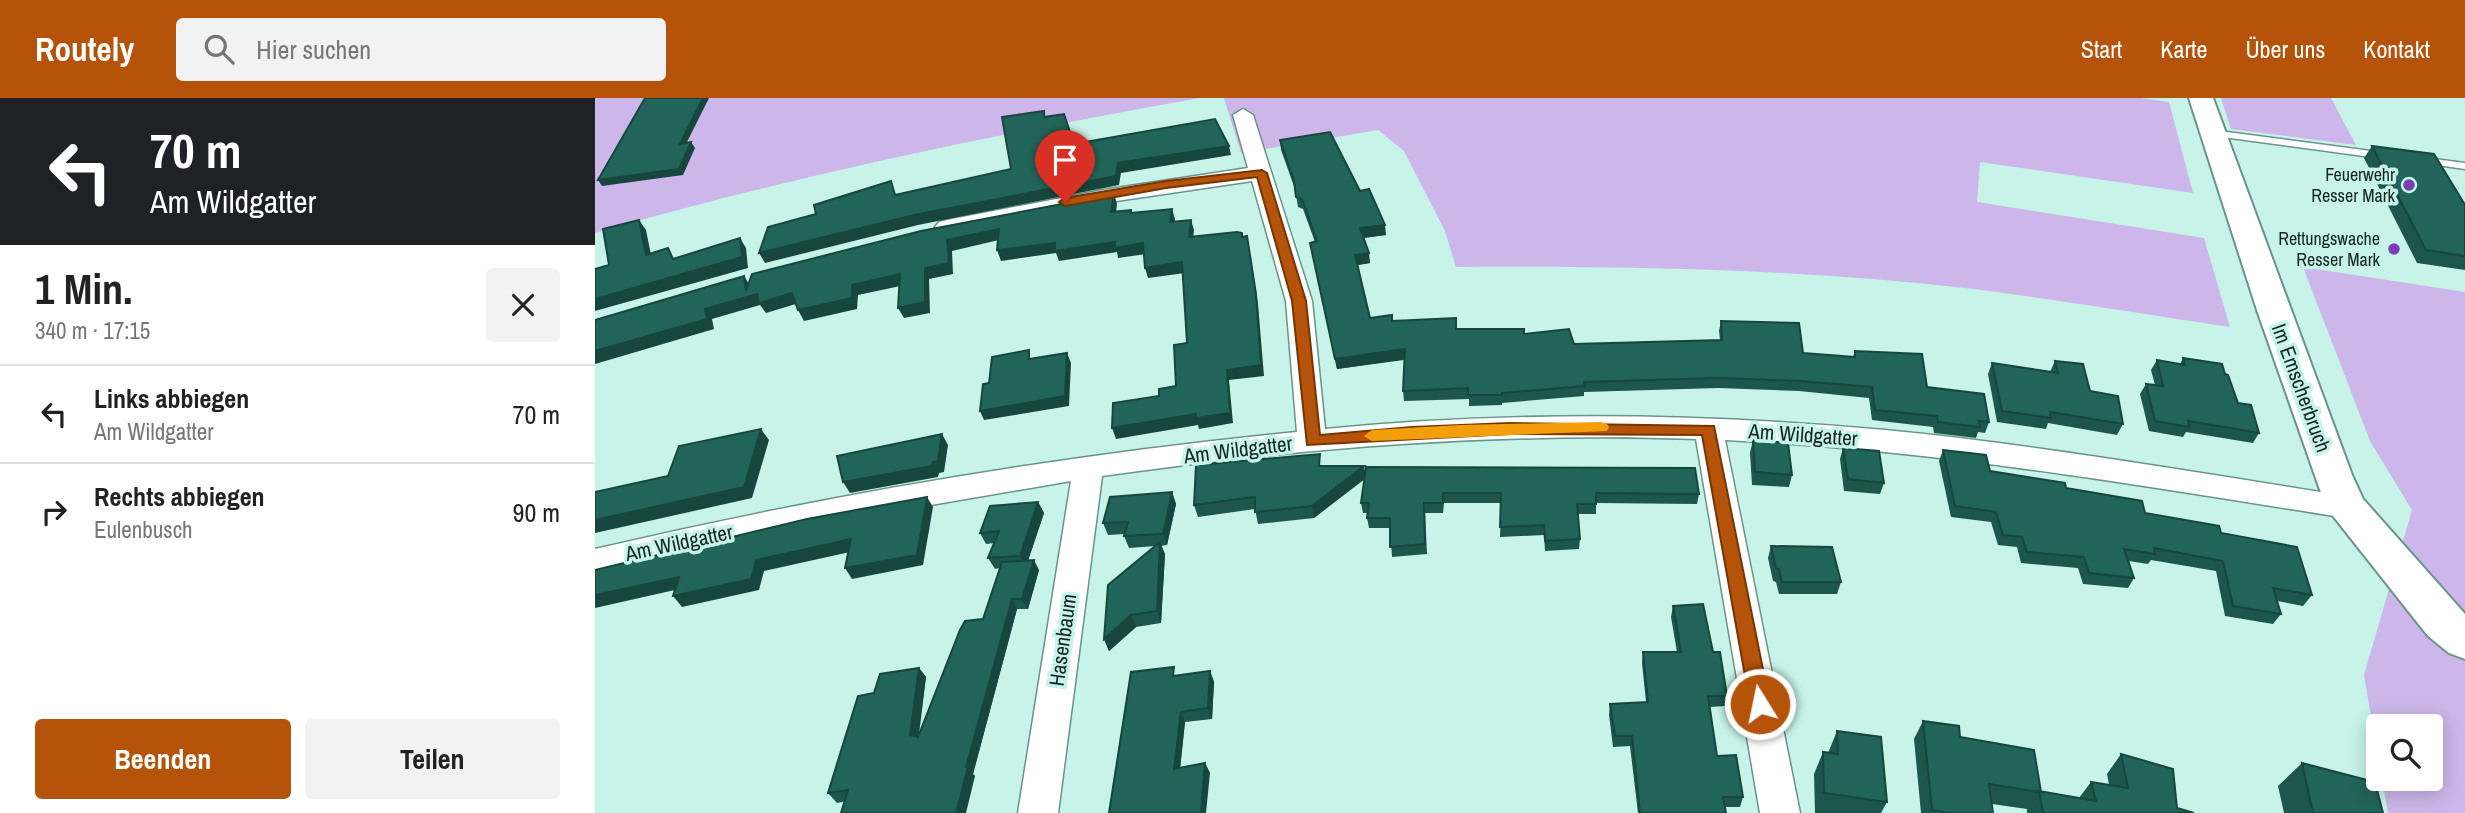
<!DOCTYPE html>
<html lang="de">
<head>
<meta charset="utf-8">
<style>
  :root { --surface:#fff; --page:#f2f2f2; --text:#222; --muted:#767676; --line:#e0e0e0; --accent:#b45309 }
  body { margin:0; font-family:"Archivo Narrow",sans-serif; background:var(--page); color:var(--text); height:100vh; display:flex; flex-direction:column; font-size:26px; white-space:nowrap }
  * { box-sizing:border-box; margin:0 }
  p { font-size:23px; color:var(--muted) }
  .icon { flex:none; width:38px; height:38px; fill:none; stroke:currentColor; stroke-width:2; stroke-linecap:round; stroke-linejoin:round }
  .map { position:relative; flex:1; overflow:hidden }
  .panel { display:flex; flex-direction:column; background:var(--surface); width:595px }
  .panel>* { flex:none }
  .hud { background:#202124; color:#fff; overflow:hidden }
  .buttons { position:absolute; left:1771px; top:616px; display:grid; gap:14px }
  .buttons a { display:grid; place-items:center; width:77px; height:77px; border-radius:7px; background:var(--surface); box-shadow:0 4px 18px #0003; font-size:35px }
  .pin { position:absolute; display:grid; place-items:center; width:60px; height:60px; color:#fff; margin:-72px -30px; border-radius:50% 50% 50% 0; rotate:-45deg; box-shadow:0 0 7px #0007 }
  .pin .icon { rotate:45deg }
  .me { position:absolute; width:77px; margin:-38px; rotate:350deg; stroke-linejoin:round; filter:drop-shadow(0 0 5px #0008) }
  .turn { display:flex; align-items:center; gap:24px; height:147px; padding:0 35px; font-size:32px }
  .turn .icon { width:91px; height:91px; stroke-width:2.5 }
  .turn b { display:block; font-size:49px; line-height:60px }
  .round { display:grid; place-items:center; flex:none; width:74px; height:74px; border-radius:7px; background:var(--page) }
  .headline { display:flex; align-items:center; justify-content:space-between; height:119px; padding:0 35px }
  h1 { font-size:42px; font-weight:800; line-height:52px }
  .action { display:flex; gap:14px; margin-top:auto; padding:14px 35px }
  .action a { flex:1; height:80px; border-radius:7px; background:var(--accent); color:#fff; font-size:28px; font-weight:800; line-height:80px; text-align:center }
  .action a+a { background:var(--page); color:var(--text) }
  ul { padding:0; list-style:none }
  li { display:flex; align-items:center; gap:21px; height:98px; padding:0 35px; border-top:2px solid var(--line) }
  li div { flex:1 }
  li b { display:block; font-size:26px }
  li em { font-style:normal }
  header { display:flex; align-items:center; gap:42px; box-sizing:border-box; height:98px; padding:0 35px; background:var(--accent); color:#fff }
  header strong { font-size:33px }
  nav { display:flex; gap:38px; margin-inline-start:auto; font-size:24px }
  .search { width:490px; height:63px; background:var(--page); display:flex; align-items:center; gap:18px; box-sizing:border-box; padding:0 24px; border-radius:7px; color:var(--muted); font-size:26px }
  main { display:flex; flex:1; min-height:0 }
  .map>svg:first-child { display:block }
  .green { fill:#ccb6ea }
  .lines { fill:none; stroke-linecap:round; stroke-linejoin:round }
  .service-casing { stroke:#6a938a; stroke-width:3 }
  .minor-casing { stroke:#6a938a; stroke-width:3 }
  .tertiary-casing { stroke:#6a938a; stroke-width:4 }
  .service { fill:#fff; fill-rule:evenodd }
  .minor { fill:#fff; fill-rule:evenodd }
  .tertiary { fill:#fff; fill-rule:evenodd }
  .wall { fill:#1c564d }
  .shaded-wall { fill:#17463e }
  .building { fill:#216459; stroke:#17463e; stroke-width:2 }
  .route { fill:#b45309; stroke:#753606; stroke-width:2 }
  .slow { fill:#f59e0b }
  .poi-dot { fill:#7b3eb4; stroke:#c7f3e9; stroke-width:2.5 }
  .labels { text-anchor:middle; stroke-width:7; stroke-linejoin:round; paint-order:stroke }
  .far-poi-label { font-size:18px; fill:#152622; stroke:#c7f3e9; text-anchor:end }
  .street-label { font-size:21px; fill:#152622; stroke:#c7f3e9 }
</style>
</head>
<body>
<header>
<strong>Routely</strong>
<div class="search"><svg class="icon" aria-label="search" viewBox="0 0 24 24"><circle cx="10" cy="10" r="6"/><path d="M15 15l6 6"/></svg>Hier suchen</div>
<nav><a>Start</a><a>Karte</a><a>Über uns</a><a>Kontakt</a></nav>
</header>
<main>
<section class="panel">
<div class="hud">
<div class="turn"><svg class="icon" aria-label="left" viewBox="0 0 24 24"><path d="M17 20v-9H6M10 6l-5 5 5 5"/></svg><div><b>70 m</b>Am Wildgatter</div></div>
</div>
<div class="headline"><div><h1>1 Min.</h1><p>340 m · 17:15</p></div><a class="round"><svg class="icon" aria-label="close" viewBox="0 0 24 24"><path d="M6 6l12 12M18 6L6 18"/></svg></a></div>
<ul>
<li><svg class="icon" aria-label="left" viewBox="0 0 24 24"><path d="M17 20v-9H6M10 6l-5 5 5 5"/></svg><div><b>Links abbiegen</b><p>Am Wildgatter</p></div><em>70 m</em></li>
<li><svg class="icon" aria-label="right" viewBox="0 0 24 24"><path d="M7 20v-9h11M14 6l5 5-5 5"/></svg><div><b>Rechts abbiegen</b><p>Eulenbusch</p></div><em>90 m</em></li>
</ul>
<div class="action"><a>Beenden</a><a>Teilen</a></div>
</section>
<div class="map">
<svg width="1870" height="715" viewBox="0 0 1870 715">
  <rect width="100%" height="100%" fill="#c7f3e9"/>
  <path class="green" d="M0,0H605C402,36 198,78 0,135Z
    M629,0H1546L1574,4L1598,95L1385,64L1382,104L1609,140L1635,229C1550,216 1464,202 1379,191C1207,171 1034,168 861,169L850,133L809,53L783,32L646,55Z
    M1626,0H1736L1761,47L1636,31Z
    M1708,169L1870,194V715H1793L1787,681H1836V628H1783V659L1769,577L1817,412L1775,343Z"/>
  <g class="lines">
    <defs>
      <path id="service" d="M1617,32L1791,55L1797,58L1791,61L1613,37L1612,35Z
        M1824,59L1870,65V71L1820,64V60Z"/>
      <path id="minor" d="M648,11L658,17L717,203L730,331C916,313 1105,315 1290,332C1445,347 1598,374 1751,398L1762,401L1767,409L1762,417L1751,420C1545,387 1340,352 1130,342L1205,715H1165L1101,341C901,334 705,350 507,378L463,715H423L476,383L260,420L0,477V451C231,397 466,357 702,334L691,203L657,83L508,105L352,136L344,134L340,129L344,124L352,122L508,92L653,70L638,17Z"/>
      <path id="tertiary" d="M1594,0H1618L1757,377L1768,401L1870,516V561L1854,555L1833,538L1731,409L1662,212Z"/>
    </defs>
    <use href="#service" class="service-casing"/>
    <use href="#minor" class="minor-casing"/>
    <use href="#tertiary" class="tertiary-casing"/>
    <use href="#service" class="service"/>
    <use href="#minor" class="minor"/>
    <use href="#tertiary" class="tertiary"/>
  </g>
  <path class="wall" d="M685,42L765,93L791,137L769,140L775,165L763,167L775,220L862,231L929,236L979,246L1125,242L1124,233L1126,223L1208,255L1258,259L1260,253L1332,289L1394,324L1390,335L1383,334L1381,340L1339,335L1338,329L1277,322L1274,300L1204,293L1123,290L989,294V298L907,305V307L874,308V301L809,303L808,293L809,262L742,271L717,155L720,144L708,111L703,109L700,91L686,52Z
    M1777,48L1870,107V172L1822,165L1769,60Z
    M1588,260L1630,276L1643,305L1664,335L1658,345L1591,334L1588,339L1554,333L1545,296L1551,286L1560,287L1556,272L1562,262L1585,266Z
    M1460,263L1495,293L1528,326L1522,337L1453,325L1451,331L1402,324L1393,276L1397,265L1455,274Z
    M1158,342L1197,377L1194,389L1157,387L1155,355Z
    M1248,350L1289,385L1285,396L1249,393L1245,361Z
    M1348,352L1395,373L1471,390L1550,415L1626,435L1717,497L1708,508L1682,503L1686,516L1678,526L1630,518L1621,473L1556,462L1553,466L1534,463L1539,480L1533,490L1488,486L1483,470L1426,465L1422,449L1403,447L1396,424L1356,419L1344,363Z
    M727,368L771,375L1104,396L1102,406L1001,405V416H983L985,441L984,451L950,453L949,437L905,439L906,405H849L848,415H830L832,456L797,459L795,430H774L772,420L773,415H768L766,405L770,381L719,420L663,426L660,411L603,419L599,407Z
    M577,394L581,406L572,447L566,448L570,456L566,525L541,529L514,553L509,541L560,448L534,450L529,438L530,436L513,437L508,425Z
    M443,404L449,415L433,462L444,472L433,511H422L378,676L380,678L242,705L233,695L279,595L324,570L331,579L324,637L388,521L405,470L400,471L393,460L399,445L391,446L385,435Z
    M1176,448L1246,484L1242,496H1184L1181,484L1178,483L1173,460Z
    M1078,508L1118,554L1132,598L1130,608L1115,609L1122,658L1148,699L1145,709H1130L1131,715H1043L1035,648L1018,649L1014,617L1015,606L1051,604L1047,565L1048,554H1082L1076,519Z
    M615,573L619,584L617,621L590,624L585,670L610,665L615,675L514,715Z
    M1328,623L1365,639L1446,694L1484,700L1496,684L1514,687L1512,676L1526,656L1582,710L1599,715H1432V711L1397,706L1398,715H1326L1319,641Z
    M1242,633L1292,704L1286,715H1220L1219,676L1228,654L1233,655Z
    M1707,665L1788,715H1689L1683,688Z"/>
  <path class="shaded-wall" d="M108,0H114L88,52L85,46Z
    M96,44L100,50L88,77L7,88L3,82Z
    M634,48L636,57L526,75L524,87L323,127L170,165L164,155L523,65Z
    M519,96L522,106L520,124L516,114Z
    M577,111L580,121L578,134L575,124Z
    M44,122L51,132L58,167L51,157Z
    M596,122L599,132L597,149L594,139Z
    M790,127L791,137L766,140L765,130Z
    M404,131L408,141L357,153L358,176L334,181L335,215L309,220L303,210L330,170L352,142Z
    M652,138L663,206L669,278L634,282L638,325L604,331L603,327L521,341L517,330L632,272Z
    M145,140L151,150L153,170L0,213V201Z
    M520,144L548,145L551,156L523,160L522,154L464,163L461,155L406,163L402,152L460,145Z
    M774,155L775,165L762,167L760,157Z
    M587,164L590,175L553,180L550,170Z
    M305,176L310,187L263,197L262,211L209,223L203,212L257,187Z
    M149,178L156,189L162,196L197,195L204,205L171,215L165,207L117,221L119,231L0,266V253L151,193Z
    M810,251L811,261L742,271L740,261Z
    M472,255L476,265L474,308L389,322L385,313Z
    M166,331L174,342L157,400L0,435V422Z
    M347,336L353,347L349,374L344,375L343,379L255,395L248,384L338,364Z
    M769,368L771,379L719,420L717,408Z
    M577,394L581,406L572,447L568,436Z
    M332,399L338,409L328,467L257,481L250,470Z
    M443,404L449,415L431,469L425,458Z
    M256,441L264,452L169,473L164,492L87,509L78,498L161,462Z
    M565,444L570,456L566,525L562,513Z
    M439,462L444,472L433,511L427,501Z
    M84,479L93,489L0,510V497Z
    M417,501L422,511L378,676L380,678L371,715H361L371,669Z
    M536,517L541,529L514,553L509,541Z
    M324,570L331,579L322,646L315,637Z
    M615,573L619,584L617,621L613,610Z
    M586,614L590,624L584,681L579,671Z
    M610,665L615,675L611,715H606Z"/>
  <path class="building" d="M50,0H108L85,46L96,44L84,71L3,82Z
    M449,13V19L469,16L479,46L620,21L634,48L523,65L521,78L319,117L164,155L173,129L221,116L219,107L296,83L300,97L416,71L407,19Z
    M735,34L765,93L774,91L790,127L765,130L774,155L760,157L775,220L797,217V223L861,220V231H929V236L974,231L979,246L1127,242L1126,223L1204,225L1208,255L1260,259V253L1327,256L1332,289L1389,296L1394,324L1384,323L1385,329L1343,324L1342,318L1280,312L1277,289L1206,283L1125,280L989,284L990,288L907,295V297H873V290L808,293L810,251L740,261L715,145L722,143L707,101L701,99L699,83L685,42Z
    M1777,48L1839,56L1870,107V158L1831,152Z
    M519,96L516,114L536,112V115L577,111L575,124L596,122L594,139L642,134L647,135V139L652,138L661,196L666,267L632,272L635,315L601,320V316L517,330L518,305L564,298V291L581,288L579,247L592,245L587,164L550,170L548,145L520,150V144L460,153V145L402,152L404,131L352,142L354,165L330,170V204L303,210L305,176L257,187V200L203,212L197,195L164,205L162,196L110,211L112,221L0,253V222L149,178L151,193L157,176L326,133Z
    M44,122L51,157L73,150L78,161L145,140L147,159L0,201V171L14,167L8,131Z
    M434,252V261L472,255L470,298L385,313L388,286L394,285L397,259Z
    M1588,260L1627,266L1630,276L1633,277L1643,305L1656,307L1664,335L1593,323L1594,329L1560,323L1551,286L1568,288L1562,262L1590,267Z
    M1460,263L1488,266L1495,293L1523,298L1528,326L1455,314L1456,320L1407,313L1397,265L1463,275Z
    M166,331L149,389L0,422V394L73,378L84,348Z
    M347,336L343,363L338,364L337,368L248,384L242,358Z
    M1158,342L1193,345L1197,377L1160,374Z
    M1248,350L1284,353L1289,385L1253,381Z
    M1348,352L1391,357L1395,373L1470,385L1471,390L1547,403L1550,415L1624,428L1626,435L1702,449L1717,497L1678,490L1686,516L1638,508L1628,463L1559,450L1560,456L1529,451L1539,480L1494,475L1489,459L1432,454L1427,439L1408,437L1401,414L1360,408Z
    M725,356L724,368H769L717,408L660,414V399L599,407L601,367Z
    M771,369L1100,370L1104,396L1001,395V406H982L985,441L950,443L949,427L905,429L906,395H848V405H829L830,446L795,449V420H772L774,405H766Z
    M577,394L568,436L529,438L533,424L508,425L515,399Z
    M332,399L322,457L250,470L256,441L161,462L156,481L78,498L84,479L0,497V472L212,421Z
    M443,404L425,458L393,460L404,433L385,435L395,408Z
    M565,444L562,513L536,517L509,541L513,487Z
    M1176,448L1237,449L1246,484H1187L1184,471H1181Z
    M439,462L427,501H417L371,669H373L361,715H246L253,692L233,695L263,598L279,595L285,576L324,570L315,637L323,639L365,532L370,523L388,521L407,464Z
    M1108,506L1118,554H1125L1132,598H1113L1122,658L1141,657L1148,699H1128L1131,715H1045L1037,638H1020L1015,606L1053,604L1048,554H1086L1078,508Z
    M579,569L578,578L615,573L613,610L586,614L579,671L610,665L606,715H514L536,574Z
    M1328,623L1364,628L1365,639L1439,652L1446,694L1444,693V694L1394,686L1398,715H1353L1337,712Z
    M1242,633L1286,639L1292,704L1229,695L1228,654L1243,656Z
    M1526,656L1578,671L1582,710L1599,715H1448L1444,693L1501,703L1496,684L1533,690Z
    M1707,665L1780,684L1788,715H1718Z"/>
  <path class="route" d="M667,72L672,75L711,203L725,337L817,329L915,325L1119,328L1175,606L1172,612L1165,614L1158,612L1155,606L1107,337L915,336L712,347L697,203L662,79L571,90L470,108L464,104L470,100L571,83Z"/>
  <path class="slow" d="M1006,324L1012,326L1014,329L1012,333L777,343L769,338L777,332L866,327Z"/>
  <g class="poi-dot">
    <circle cx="1814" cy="87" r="7"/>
    <circle cx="1799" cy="151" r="7"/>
  </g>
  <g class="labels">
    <g class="far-poi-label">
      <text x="1800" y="83">Feuerwehr<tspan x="1800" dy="21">Resser Mark</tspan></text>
      <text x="1785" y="147">Rettungswache<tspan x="1785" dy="21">Resser Mark</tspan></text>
    </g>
    <g class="street-label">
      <text transform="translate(1706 290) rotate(70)" y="7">Im Emscherbruch</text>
      <text transform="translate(1208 337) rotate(4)" y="7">Am Wildgatter</text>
      <text transform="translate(643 352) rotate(-7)" y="7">Am Wildgatter</text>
      <text transform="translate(84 445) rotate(-12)" y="7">Am Wildgatter</text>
      <text transform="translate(468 542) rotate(-82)" y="7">Hasenbaum</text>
    </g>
  </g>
</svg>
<div class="buttons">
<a><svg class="icon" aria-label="search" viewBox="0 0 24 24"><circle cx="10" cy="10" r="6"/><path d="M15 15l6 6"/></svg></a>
</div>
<div class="pin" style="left:470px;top:104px;background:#d93025"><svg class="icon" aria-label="arrive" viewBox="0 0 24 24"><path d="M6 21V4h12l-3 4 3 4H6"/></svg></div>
<svg class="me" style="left:1165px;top:606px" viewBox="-20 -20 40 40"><circle r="17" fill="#b45309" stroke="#fff" stroke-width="3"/><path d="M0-11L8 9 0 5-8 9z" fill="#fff"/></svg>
</div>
</main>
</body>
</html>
